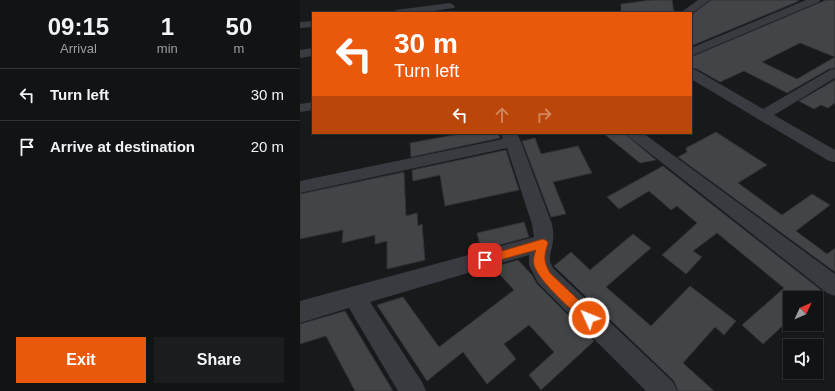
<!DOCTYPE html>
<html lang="en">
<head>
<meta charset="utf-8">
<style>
  :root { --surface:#121314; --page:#1b1c1d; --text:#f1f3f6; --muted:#9c9ea0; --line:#313234; --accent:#ea580c }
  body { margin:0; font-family:Arial,sans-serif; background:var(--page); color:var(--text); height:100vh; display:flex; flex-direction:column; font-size:15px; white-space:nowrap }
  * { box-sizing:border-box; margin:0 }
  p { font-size:13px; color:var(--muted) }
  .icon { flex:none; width:22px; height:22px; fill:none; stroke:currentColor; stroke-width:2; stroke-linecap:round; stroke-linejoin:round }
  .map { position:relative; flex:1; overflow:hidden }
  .sheet { display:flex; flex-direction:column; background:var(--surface); width:300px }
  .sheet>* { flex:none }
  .guide { position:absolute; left:12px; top:12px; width:380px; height:122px; border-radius:0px; box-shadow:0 1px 3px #0004,0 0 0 1px var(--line); background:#ea580c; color:#fff; overflow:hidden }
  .needle { width:26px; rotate:46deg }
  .fabs { position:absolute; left:483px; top:291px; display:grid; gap:8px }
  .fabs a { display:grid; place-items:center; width:40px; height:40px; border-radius:0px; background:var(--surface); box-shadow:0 1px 3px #0004,0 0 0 1px var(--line); font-size:20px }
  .pin { position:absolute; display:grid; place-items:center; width:34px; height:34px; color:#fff; margin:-17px; border-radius:8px; box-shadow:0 2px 6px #0006 }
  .me { position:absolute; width:44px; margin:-22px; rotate:314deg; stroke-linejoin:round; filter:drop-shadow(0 0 3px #0008) }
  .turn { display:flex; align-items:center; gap:14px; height:84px; padding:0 16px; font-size:18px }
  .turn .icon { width:52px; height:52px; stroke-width:2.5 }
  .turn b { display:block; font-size:28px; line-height:34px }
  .lanes { display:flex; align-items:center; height:38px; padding:0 16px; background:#0003; justify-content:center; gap:20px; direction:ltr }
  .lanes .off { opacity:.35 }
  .eta { display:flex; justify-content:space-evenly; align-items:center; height:68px; text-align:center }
  .eta b { font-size:24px; font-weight:700; line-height:28px }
  .action { display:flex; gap:8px; margin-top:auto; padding:8px 16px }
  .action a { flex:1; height:46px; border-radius:0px; background:var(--accent); color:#fff; font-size:16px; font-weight:700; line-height:46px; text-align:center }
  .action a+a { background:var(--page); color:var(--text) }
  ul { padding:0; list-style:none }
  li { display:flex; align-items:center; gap:12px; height:52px; padding:0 16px; border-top:1px solid var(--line) }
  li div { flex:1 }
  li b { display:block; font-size:15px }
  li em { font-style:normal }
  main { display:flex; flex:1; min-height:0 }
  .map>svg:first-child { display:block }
  .building { fill:#424448; stroke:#323237; fill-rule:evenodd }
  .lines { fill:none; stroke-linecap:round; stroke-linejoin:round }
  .minor { fill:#393b41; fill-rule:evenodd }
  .route { fill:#ea580c; stroke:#983908 }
</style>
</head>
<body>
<main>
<section class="sheet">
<div class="eta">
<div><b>09:15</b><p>Arrival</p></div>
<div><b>1</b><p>min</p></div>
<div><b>50</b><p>m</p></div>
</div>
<ul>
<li><svg class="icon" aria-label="left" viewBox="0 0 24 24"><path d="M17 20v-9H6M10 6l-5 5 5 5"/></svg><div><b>Turn left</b></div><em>30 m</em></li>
<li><svg class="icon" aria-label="arrive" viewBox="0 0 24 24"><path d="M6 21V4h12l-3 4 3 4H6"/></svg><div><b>Arrive at destination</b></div><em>20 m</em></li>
</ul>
<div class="action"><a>Exit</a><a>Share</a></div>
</section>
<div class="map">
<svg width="535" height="391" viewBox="0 0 535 391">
  <rect width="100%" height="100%" fill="#18191b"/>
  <path class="building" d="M351,0H372L374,13H321V4Z
    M411,0H496L499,1L391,46V15Z
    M526,0H535V68L529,69L487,93L444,71L420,82L397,69L391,68V57ZM500,43L535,57L497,79L462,62Z
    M535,80V103L528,108L521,105L514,109L499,101Z
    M416,132L467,165L438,183L482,215L512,194L530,205L496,231L527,254L535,248V272L378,157L387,152L386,148Z
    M165,133H198L200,138L111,157L110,143Z
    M303,133H324L356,160L340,163Z
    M235,138L241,154L278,146L292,173L253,182L266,214L251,217L222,141Z
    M206,150L219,190L145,206L140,175L113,181L112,170Z
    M363,166L521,290L513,298H490V319L463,344L442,325L484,288L417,233L393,251L402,257L386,274L362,255L397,223L377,206L371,210L349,191L319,209L307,197Z
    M104,172L106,216L117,213L118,226L122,224L125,260L87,269V241L75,244V235L42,243L43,230L0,239V194Z
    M224,222L229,237L181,250L177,233Z
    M333,234L351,248L306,287L351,326L390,286L436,321L424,335L415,327L383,363L414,391H378L374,381L254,266L271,252L290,270Z
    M218,260L232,275L237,284L294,341L241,390L229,375L254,352L229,325L204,344L216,359L187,384L163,352L127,381L77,305L103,297L139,347L214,290L193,267Z
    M45,311L93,391H55L26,336L0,344V324Z"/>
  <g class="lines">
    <path class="minor" d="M398,0H410L391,14L380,13Z
      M506,0H520L519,2L391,56V48Z
      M150,3L155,6L154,8L120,13H91L96,10Z
      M13,21V27L0,28V22Z
      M13,48V56L0,58V50Z
      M391,69L396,70L463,109L530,70L535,69V78L474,115L535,150V162L529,161L391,79Z
      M13,102V110L0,112V104Z
      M201,133H217L221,142L252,224C253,230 254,235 253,241C252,252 246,259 254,269L373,382L377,391H346L238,283L229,265V255L70,302L122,382L126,391H98L49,308L0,323V301L234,237L232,224L207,148L0,193V181L203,139Z
      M325,133H343L535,274V296L527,293L328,136Z"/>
  </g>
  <path class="route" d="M243,239L247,241L248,243C244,255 243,261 250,273L293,314L294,318L293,322L289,323L284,322C271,308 240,283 234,265C233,260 234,255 236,250L185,264L181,263L180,260L181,257L185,256Z"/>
</svg>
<div class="fabs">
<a><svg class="needle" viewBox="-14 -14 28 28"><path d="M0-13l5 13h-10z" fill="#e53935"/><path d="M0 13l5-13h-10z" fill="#9c9ea0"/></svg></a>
<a><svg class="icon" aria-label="sound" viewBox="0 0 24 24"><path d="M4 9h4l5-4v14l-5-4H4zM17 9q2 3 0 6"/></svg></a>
</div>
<div class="pin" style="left:185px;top:260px;background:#d93025"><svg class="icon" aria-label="arrive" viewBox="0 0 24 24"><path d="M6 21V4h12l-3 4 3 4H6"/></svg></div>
<svg class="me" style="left:289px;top:318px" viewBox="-20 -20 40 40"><circle r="17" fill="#ea580c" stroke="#fff" stroke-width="3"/><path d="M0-11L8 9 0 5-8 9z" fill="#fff"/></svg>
<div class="guide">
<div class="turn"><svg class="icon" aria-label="left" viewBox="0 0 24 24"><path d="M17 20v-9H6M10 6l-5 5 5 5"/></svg><div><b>30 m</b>Turn left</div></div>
<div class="lanes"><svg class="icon" aria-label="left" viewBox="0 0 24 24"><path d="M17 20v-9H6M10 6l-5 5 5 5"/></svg><svg class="icon off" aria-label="ahead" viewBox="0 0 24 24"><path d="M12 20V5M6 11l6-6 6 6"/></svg><svg class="icon off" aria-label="right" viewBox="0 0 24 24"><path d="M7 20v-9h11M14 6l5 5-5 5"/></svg></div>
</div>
</div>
</main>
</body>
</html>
